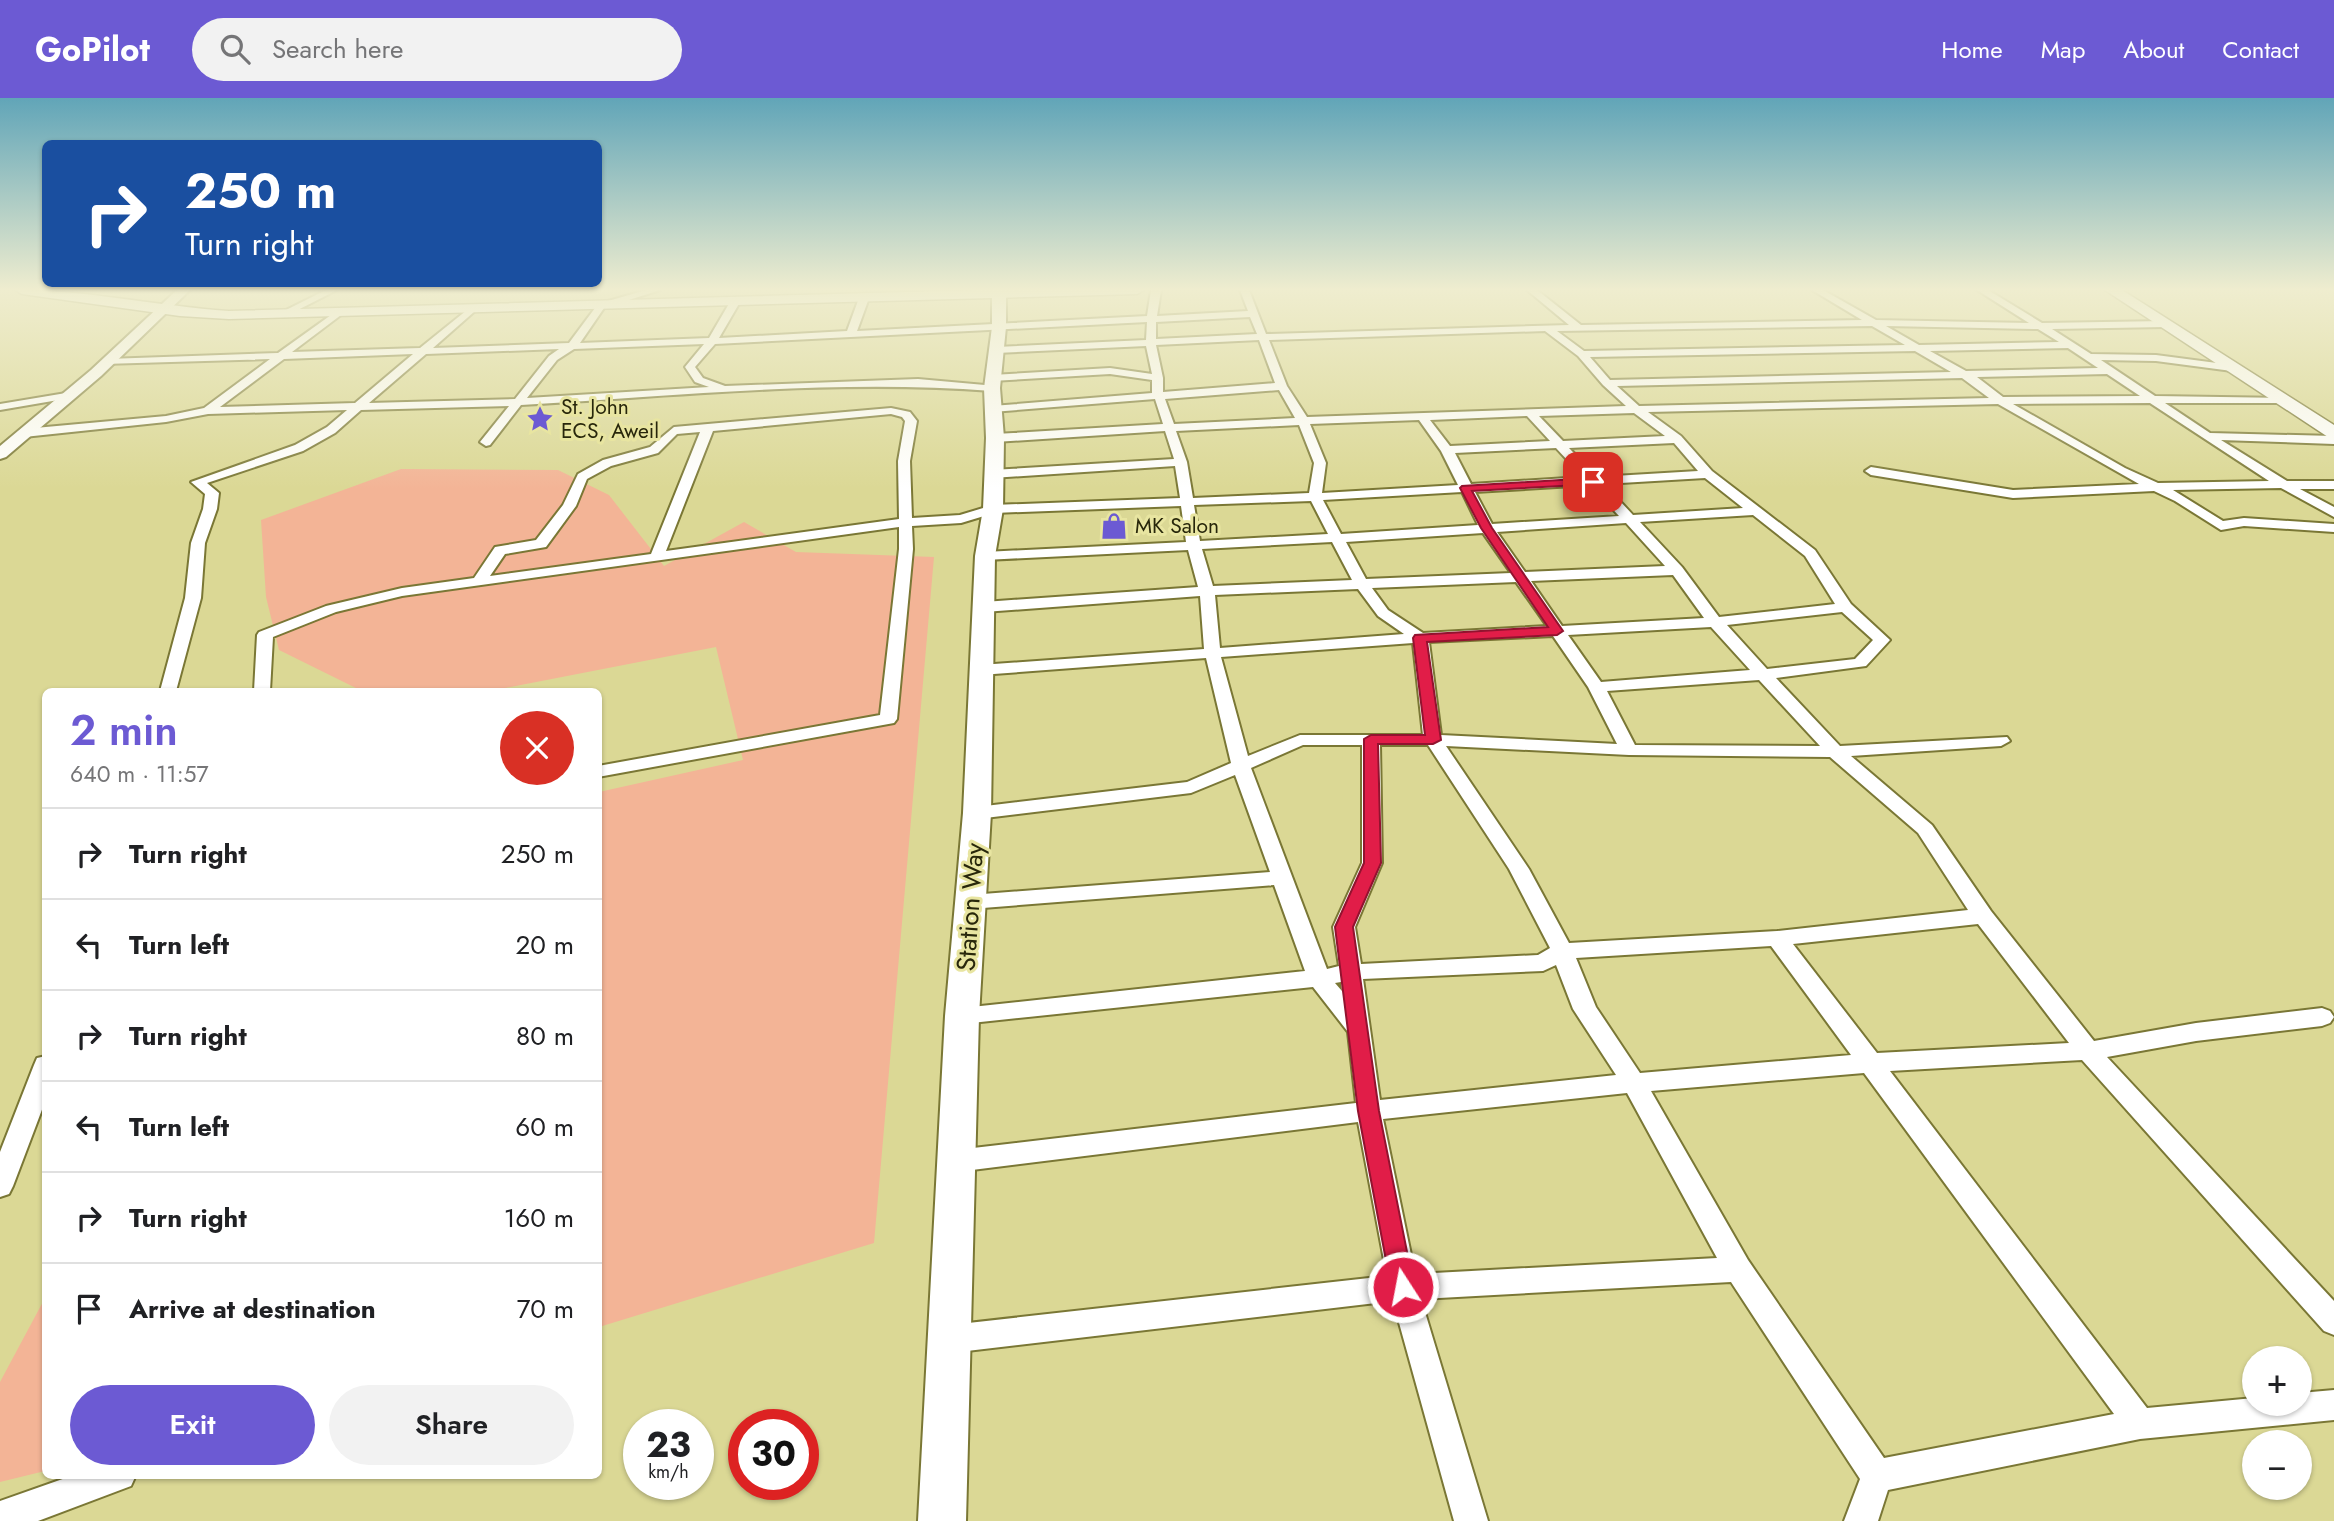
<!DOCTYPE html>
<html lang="en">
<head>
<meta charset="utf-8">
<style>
  :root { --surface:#fff; --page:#f2f2f2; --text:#202124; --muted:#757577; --line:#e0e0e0; --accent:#6c5ad3 }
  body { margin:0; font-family:Jost,sans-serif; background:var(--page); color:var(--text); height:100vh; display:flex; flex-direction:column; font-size:26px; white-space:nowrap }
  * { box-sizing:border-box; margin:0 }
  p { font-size:23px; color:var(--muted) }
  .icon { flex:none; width:38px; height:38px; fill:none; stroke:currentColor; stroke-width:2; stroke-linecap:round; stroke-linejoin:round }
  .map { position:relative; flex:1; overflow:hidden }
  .side { position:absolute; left:42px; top:590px; width:560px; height:791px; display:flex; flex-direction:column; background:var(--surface); border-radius:10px; box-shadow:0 2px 5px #0004 }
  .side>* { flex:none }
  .guide { position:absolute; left:42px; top:42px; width:560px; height:147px; border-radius:10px; box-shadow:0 2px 5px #0004; background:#1a4fa0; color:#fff; overflow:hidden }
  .fabs { position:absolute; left:2242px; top:1248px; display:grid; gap:14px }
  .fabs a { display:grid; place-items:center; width:70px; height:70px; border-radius:50%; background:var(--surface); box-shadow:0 2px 5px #0004; font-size:35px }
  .speed { position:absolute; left:623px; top:1311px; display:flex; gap:14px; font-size:35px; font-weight:700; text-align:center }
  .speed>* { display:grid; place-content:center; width:91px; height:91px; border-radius:50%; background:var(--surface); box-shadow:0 2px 5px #0004; line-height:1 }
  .speed small { font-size:18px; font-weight:400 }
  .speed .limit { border:10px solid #d22; background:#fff; color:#111 }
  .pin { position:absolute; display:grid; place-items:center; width:60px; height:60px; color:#fff; margin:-30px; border-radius:14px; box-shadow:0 4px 10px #0006 }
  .me { position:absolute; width:77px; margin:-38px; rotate:349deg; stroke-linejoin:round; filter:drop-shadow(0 0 5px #0008) }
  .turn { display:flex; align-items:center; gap:24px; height:147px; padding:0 28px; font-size:32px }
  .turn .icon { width:91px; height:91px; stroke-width:2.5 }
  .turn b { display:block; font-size:49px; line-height:60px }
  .round { display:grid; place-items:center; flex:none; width:74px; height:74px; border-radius:37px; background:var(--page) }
  .head { display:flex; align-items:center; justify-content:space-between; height:119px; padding:0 28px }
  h1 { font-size:42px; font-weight:600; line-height:52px; color:var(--accent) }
  .primary-button { display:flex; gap:14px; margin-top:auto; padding:14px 28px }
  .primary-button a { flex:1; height:80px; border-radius:42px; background:var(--accent); color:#fff; font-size:28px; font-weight:600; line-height:80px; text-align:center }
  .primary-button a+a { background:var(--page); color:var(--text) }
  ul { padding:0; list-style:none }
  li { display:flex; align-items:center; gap:21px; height:91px; padding:0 28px; border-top:2px solid var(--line) }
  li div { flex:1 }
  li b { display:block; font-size:26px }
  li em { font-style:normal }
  header { display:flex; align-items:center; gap:42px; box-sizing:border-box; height:98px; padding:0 35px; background:var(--accent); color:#fff }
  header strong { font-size:33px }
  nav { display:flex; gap:38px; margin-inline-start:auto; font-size:24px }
  .search { width:490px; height:63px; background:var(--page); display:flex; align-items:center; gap:18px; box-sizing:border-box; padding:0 24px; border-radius:38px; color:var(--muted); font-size:26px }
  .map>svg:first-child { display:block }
  .green { fill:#f3b496 }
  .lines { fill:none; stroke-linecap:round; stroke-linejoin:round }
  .minor-casing { stroke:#7a7735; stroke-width:4 }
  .tertiary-casing { stroke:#7a7735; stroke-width:4 }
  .secondary-casing { stroke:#7a7735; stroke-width:4 }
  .primary-casing { stroke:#7a7735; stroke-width:3 }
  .minor { fill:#fff; fill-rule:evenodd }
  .tertiary { fill:#fff; fill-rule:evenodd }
  .secondary { fill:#fff; fill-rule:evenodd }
  .primary { fill:#fff; fill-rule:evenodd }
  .route { fill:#e11d48; stroke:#92132f; stroke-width:2 }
  .labels { text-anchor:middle; stroke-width:6; stroke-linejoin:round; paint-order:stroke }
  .far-poi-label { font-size:21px; fill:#28270b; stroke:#e8e5a1; text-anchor:start }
  .street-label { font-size:26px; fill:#28270b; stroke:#e8e5a1 }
</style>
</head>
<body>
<header>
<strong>GoPilot</strong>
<div class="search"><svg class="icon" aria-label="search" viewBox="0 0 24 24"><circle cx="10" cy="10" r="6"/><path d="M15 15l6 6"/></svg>Search here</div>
<nav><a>Home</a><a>Map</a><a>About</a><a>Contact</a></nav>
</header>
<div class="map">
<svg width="2334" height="1423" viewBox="0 0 2334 1423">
  <rect width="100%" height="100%" fill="#dbd895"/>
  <path class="green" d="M401,371L558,372L609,397L664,468L744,424L796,454L934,459L874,1145L599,1229V694L743,662L716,549L490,593H362L279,552L266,499L261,422Z
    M45,1200V1373L0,1384V1284Z"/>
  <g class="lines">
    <defs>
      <path id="minor" d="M326,192H337L284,219L276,217Z
        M646,192H660L604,210L580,245L709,240L730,204L735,201L740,204L719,240L847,233L859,200L864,197L869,200L857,233L1147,218L1151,192H1161L1157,218L1248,213L1240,192H1249L1266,236L1569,227L1527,192H1537L1581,227L1862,222L1812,192H1823L1876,222L2029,225L1977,192H1988L2042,225L2165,223L2170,226L2165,229L2052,231L2091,256L2156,257L2232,267L2237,270L2232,273L2156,263L2101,262L2155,298L2287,300V304L2283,305H2165L2210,335L2334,338V346L2221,342L2287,383H2334V391H2300L2334,409V419L2281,390L2173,392L2223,423L2244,420L2334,426V434L2244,428L2221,432L2175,403L2154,393L2013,400L1871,377L1865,373L1871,369L2013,392L2139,386L1998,306L1648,314L1681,338L1712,373L1815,452L1851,506L1890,542L1866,568L1776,580L1840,648L2007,639L2010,643L2001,648L1851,658L1932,727L1991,813L2094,943L2196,925L2322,910L2330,913L2334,919L2330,925L2322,928L2196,943L2107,959L2334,1203V1237L2324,1233L2082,962L1890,973L2147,1310L2254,1300V1306H2300V1295L2334,1292V1322L2140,1341L1888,1392L1878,1423H1844L1860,1381L1731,1184L1421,1201L1488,1423H1454L1393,1203L950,1255L940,1251L935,1241L940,1231L950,1227L1387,1178L1358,1024L956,1074L947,1071L943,1063L947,1055L956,1052L1356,1005L1348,934L1313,889L962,926L954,924L950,918L954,912L962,910L1305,873L1274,787L970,811L963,809L959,804L963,799L970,797L1270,774L1235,677L1191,695L977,721L967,715L977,709L1187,684L1231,665L1206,560L980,577L972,572L980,567L1204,551L1200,498L984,514L976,509L984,504L1198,489L1188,452L985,462L978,458L985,454L1186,444L1181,408L994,415L961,425L912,428L913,451L897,621L894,625L598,679V668L880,617L899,451V429L402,498L336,514L273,539L270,593H254L257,537L259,534L326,508L402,490L474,480L495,449L536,442L563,407L578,376L603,362L650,349L674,329L891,310L910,314L917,323L910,363L912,420L960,417L993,407L1180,400L1175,368L992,380L986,376L992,372L1174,361L1165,333L995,344L989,340L995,336L1163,326L1155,301L992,314L986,311L992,308L1152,295V282L1110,276L992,283L987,280L992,277L1110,270L1152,276L1146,248L996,255L991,252L996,249L1146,242L1147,224L715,246L695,269L703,280L725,288L918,281L996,288L997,290L992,293C835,281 678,298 521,307L490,347L486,348L480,344L509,308L361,312L335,335L303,353L207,385L219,395L217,411L205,445L201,500L176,593H160L185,500L191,445L203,411L205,396L191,384L295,347L327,329L347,312L208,316L166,324L24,339L18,335L24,331L166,318L204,310L270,261L103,266V262L107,261L278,255L338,212L341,213V217L292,254L420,250L472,208L475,209V213L433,250L569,245L598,206ZM1250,219L1257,236L1156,241V224ZM1872,228L1905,247L1584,253L1557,233ZM1886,228L2038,231L2059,244L1919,247ZM1545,233L1578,258L1603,287L1626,308L1307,319L1287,288L1269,242ZM1259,242L1275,285L1163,294V280L1156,247ZM704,246L685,269L695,284L709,289L527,300L557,262L574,251ZM2068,250L2098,270L1966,273L1930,253ZM559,251L549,258L515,301L369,305L426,256ZM1915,253L1951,274L1610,282L1590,259ZM413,256L355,305L220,309L284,261ZM2107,276L2140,298L2003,299L1977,279ZM1962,280L1989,300L1639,308L1617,288ZM1279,292L1295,320L1174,326L1165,301ZM2150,305L2269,383L2158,385L2125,370L2013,306ZM1634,315L1665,338L1563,343L1539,318ZM891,316L902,319L905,323L898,363L899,421L666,453L713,333ZM1527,318L1550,343L1450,348L1430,322ZM1419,322L1441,353L1458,387L1322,395L1326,365L1310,326ZM1299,327L1314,365L1309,395L1193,400L1187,364L1176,333ZM700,334L651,456L490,478L505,456L546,449L576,408L587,381L611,368L658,355L677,336ZM1674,345L1698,373L1597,379L1569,350ZM1556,350L1583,379L1471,386L1455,355ZM1705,380L1743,410L1633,417L1604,386ZM1590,387L1619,418L1492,426L1475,394ZM1462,394L1478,427L1341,436L1323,402ZM1311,403L1328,436L1200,443L1194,407ZM1753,417L1805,458L1835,506L1719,519L1682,469L1640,424ZM1626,425L1665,468L1525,474L1497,434ZM1483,435L1511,475L1366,481L1346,444ZM1332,444L1352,482L1213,488L1202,451ZM1673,477L1704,520L1562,528L1531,483ZM1516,484L1547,528L1423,535L1388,512L1372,490ZM1358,491L1378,518L1404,536L1220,550L1215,497ZM1842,514L1873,542L1855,561L1767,571L1727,527ZM1711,529L1750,572L1601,584L1568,537ZM1553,538L1588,589L1617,646L1441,637L1429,544ZM1413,545L1423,637H1300L1248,658L1221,559ZM1759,582L1820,648L1635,647L1607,593ZM1303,647H1362V765L1333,829L1339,868L1327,871L1251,670ZM1380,647H1428L1509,771L1550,850L1538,857L1361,866L1355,829L1382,765ZM1446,648L1629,657L1830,659L1918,735L1968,812L1777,833L1569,845L1529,771ZM1978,826L2069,945L1877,955L1793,846ZM1771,848L1851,957L1640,975L1596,909L1576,860ZM1556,867L1573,911L1616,977L1380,1002L1363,881L1543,873ZM1341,884L1342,893L1335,885ZM1864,975L2114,1316L1884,1360L1748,1162L1651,993ZM1627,995L1717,1160L1415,1176L1383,1021Z
        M66,295L70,296V300L0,312V306Z
        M46,958V1001L13,1088L9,1096L0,1099V1054L34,967L37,960Z
        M74,1377H136L131,1388L38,1423H0V1403Z"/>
      <path id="tertiary" d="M177,192H190L101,278L6,359L0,361V348L91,272Z"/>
      <path id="secondary" d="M999,192L1006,196V229L1000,290L1004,340L1003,411L995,458L991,715L979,918L966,1423H918L945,918L963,715L975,458L983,411L986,340L984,290L992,229V196Z"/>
      <path id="primary" d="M15,192C87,192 157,208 229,213L979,192H1144L1137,196L229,221L180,218L22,196Z
        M2105,192H2122L2334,327V340L2328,339Z"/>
    </defs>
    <use href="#minor" class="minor-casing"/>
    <use href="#tertiary" class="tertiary-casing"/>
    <use href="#secondary" class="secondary-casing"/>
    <use href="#primary" class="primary-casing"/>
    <use href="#minor" class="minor"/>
    <use href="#tertiary" class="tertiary"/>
    <use href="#secondary" class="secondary"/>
    <use href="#primary" class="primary"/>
  </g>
  <linearGradient id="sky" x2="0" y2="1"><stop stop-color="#61a5b8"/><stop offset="0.49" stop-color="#efedcf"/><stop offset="1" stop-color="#efedcf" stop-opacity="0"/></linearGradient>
  <rect width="2334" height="391" fill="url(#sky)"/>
  <path class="route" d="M1593,380L1597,381V386L1472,393L1492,430L1563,533L1557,537L1427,544L1441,642L1433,646H1378L1381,765L1353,829L1379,1013L1414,1189L1411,1197L1403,1200L1394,1197L1391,1189L1358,1013L1335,829L1364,765V641L1371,637H1425L1413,540L1415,537L1548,529L1481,430L1460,390L1462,388Z"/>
  <defs>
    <symbol id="sight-bare" viewBox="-9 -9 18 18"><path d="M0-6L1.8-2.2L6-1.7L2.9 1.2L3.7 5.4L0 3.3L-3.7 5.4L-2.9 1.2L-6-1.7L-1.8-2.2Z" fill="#6c5ad3" stroke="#e8e5a1" stroke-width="2.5" paint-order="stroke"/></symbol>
    <symbol id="shop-bare" viewBox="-9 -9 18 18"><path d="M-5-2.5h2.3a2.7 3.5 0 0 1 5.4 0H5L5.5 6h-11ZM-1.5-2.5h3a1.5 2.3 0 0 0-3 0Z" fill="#6c5ad3" stroke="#e8e5a1" stroke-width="2.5" paint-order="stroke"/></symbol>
  </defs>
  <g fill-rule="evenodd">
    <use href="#sight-bare" x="521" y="302" width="38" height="38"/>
    <use href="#shop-bare" x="1095" y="409" width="38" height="38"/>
  </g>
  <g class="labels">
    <g class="far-poi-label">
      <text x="561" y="316">St. John<tspan x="561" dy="24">ECS, Aweil</tspan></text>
      <text x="1135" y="435">MK Salon</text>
    </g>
    <g class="street-label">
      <text transform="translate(970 809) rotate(-86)" y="9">Station Way</text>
    </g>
  </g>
</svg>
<div class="fabs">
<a>+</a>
<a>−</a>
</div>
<div class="speed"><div>23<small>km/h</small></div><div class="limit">30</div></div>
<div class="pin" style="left:1593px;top:384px;background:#d93025"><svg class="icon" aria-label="arrive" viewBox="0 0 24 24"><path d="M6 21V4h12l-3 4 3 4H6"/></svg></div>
<svg class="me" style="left:1403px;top:1189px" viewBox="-20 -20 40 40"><circle r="17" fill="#e11d48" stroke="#fff" stroke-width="3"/><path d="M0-11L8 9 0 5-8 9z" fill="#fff"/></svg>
<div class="guide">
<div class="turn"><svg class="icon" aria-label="right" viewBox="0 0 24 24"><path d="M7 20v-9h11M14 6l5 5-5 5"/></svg><div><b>250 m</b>Turn right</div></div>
</div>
<section class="side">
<div class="head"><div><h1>2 min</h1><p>640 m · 11:57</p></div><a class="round" style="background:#d93025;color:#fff"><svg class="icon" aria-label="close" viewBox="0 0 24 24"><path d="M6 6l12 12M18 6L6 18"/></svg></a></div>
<ul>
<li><svg class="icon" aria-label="right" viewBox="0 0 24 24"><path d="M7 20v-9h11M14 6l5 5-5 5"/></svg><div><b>Turn right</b></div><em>250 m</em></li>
<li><svg class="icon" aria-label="left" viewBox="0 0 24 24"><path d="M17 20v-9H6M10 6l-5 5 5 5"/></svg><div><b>Turn left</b></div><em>20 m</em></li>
<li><svg class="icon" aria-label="right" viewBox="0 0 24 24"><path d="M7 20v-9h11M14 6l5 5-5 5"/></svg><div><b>Turn right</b></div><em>80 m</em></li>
<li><svg class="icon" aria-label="left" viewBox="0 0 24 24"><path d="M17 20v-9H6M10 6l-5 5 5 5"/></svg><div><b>Turn left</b></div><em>60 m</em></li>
<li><svg class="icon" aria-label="right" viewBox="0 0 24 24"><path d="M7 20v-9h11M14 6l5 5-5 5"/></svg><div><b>Turn right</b></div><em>160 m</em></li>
<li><svg class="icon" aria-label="arrive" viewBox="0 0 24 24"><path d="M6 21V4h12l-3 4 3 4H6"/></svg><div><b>Arrive at destination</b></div><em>70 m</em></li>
</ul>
<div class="primary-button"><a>Exit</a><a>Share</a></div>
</section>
</div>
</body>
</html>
